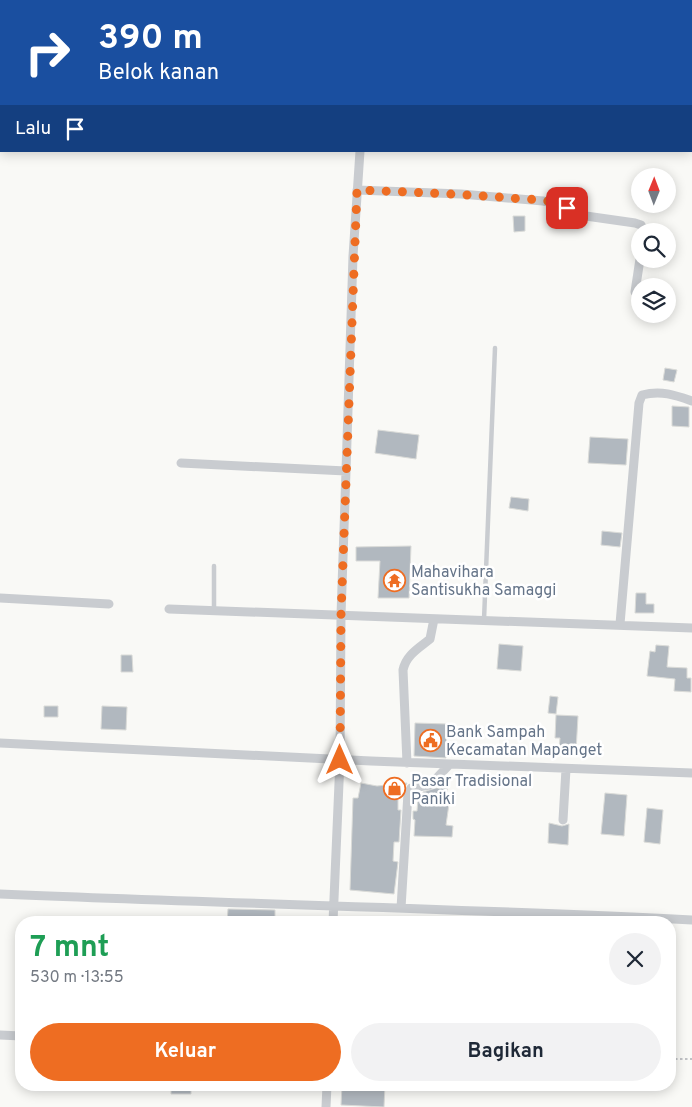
<!DOCTYPE html>
<html lang="id">
<head>
<meta charset="utf-8">
<style>
  :root { --surface:#fff; --page:#f2f2f3; --text:#1f2937; --muted:#747a83; --accent:#ee6d22 }
  body { margin:0; font-family:Overpass,sans-serif; background:var(--page); color:var(--text); height:100vh; display:flex; flex-direction:column; font-size:19px; white-space:nowrap }
  * { box-sizing:border-box; margin:0 }
  p { font-size:16px; color:var(--muted) }
  .icon { flex:none; width:28px; height:28px; fill:none; stroke:currentColor; stroke-width:2; stroke-linecap:round; stroke-linejoin:round }
  .map { position:relative; flex:1; overflow:hidden }
  .panel { position:absolute; left:15px; top:916px; width:661px; height:175px; display:flex; flex-direction:column; background:var(--surface); border-radius:20px; box-shadow:0 2px 12px #0003 }
  .panel>* { flex:none }
  .hud { position:absolute; left:0px; top:0px; width:692px; height:152px; box-shadow:0 2px 12px #0003; background:#1a4fa0; color:#fff; overflow:hidden }
  .needle { width:32px; rotate:1deg }
  .buttons { position:absolute; left:631px; top:168px; display:grid; gap:10px }
  .buttons a { display:grid; place-items:center; width:45px; height:45px; border-radius:50%; background:var(--surface); box-shadow:0 2px 12px #0003; font-size:25px }
  .pin { position:absolute; display:grid; place-items:center; width:42px; height:42px; color:#fff; margin:-21px; border-radius:10px; box-shadow:0 2px 8px #0006 }
  .me { position:absolute; width:55px; margin:-28px; rotate:0deg; stroke-linejoin:round; filter:drop-shadow(0 0 4px #0008) }
  .turn { display:flex; align-items:center; gap:18px; height:105px; padding:0 15px; font-size:22px }
  .turn .icon { width:65px; height:65px; stroke-width:2.5 }
  .turn b { display:block; font-size:35px; line-height:42px }
  .then { display:flex; align-items:center; height:48px; padding:0 15px; background:#0003; gap:10px; font-size:19px }
  .round { display:grid; place-items:center; flex:none; width:52px; height:52px; border-radius:26px; background:var(--page) }
  .headline { display:flex; align-items:center; justify-content:space-between; height:85px; padding:0 15px }
  h1 { font-size:30px; font-weight:700; line-height:38px; color:#1e9e55 }
  .primary-button { display:flex; gap:10px; margin-top:auto; padding:10px 15px }
  .primary-button a { flex:1; height:58px; border-radius:30px; background:var(--accent); color:#fff; font-size:20px; font-weight:700; line-height:58px; text-align:center }
  .primary-button a+a { background:var(--page); color:var(--text) }
  .map>svg:first-child { display:block }
  .building { fill:#b1b8bf; stroke:#dadbd8 }
  .lines { fill:none; stroke-linecap:round; stroke-linejoin:round }
  .path { stroke:#c0c2c5; stroke-width:2; stroke-dasharray:2.5 2.5; stroke-linecap:butt }
  .lane { stroke:#c9ccd0; stroke-width:4.5 }
  .street { stroke:#c9ccd0; stroke-width:9 }
  .route { stroke:#ee6d22; stroke-width:9; stroke-dasharray:0 16.2 }
  .labels { text-anchor:middle; stroke-width:5; stroke-linejoin:round; paint-order:stroke }
  .poi-label { font-size:16px; fill:#667589; stroke:#fff; text-anchor:start }
</style>
</head>
<body>
<div class="map">
<svg width="692" height="1107" viewBox="0 0 692 1107">
  <rect width="100%" height="100%" fill="#f9f9f6"/>
  <path class="building" d="M513,216H525V231L514,232Z
    M665,368L677,370L674,382L663,380Z
    M672,406L689,407V427L672,426Z
    M378,430L419,435L416,459L375,453Z
    M590,437L628,439L626,465L588,463Z
    M511,497L529,499L528,511L509,508Z
    M602,531L622,533L620,547L601,545Z
    M411,546L409,598H378L380,561H356V547Z
    M636,593H646V604H654V613H635Z
    M499,644L523,646L521,671L497,669Z
    M656,645L669,646L667,667L687,668V678H691V692L674,691L675,679L647,676L650,651L655,652Z
    M121,655H132L133,672H121Z
    M550,696L558,697L556,714L548,713Z
    M44,706H58V717H44Z
    M102,706L127,707L126,730L101,729Z
    M556,715L578,716L576,751L559,750L560,738H555Z
    M415,723L447,724L446,758L414,756Z
    M361,783L377,786L407,783L402,792L398,793V810H401L399,842H394L393,861L398,862L394,894L350,890L353,798H358Z
    M436,788H447L449,804L446,825L453,826L452,837L414,836L415,820L413,819V811H417L418,800L423,801V792Z
    M605,793L627,795L624,836L601,834Z
    M647,808L663,810L660,844L644,842Z
    M549,823L562,826L569,824L568,845L548,843Z
    M228,909L275,910V922H227Z
    M171,1085H191V1094H171Z
    M342,1085H385L384,1107L341,1105Z"/>
  <g class="lines">
    <path class="path" d="M670,1059H692"/>
    <path class="lane" d="M214,611V566
      M484,620L495,348"/>
    <path class="street" d="M357,190L461,194L543,201L560,204L574,213L586,216L635,223L641,225L644,231
      M635,292L640,259
      M181,463L346,471
      M0,598L109,604
      M169,609L692,628
      M620,624L639,403L642,395C661,390 675,395 692,401
      M0,743L371,761L692,773
      M407,763L403,670C406,655 419,648 430,639L434,619
      M563,820L566,769
      M0,894C231,904 461,908 692,920
      M401,908L408,793L411,788L430,785L450,764
      M333,922L340,760L341,615L346,471L353,256L360,151
      M0,1035L21,1036
      M326,1107L327,1085"/>
  </g>
  <g class="lines">
    <path class="route" d="M340,760L341,615L357,190C409,192 460,194 511,198C529,200 551,198 567,208"/>
  </g>
  <defs>
    <symbol id="temple-ring" viewBox="-11 -11 22 22"><circle r="9.5" fill="#fff" stroke="#ee6d22" stroke-width="1.5"/><path d="M0-6L5-2H3V0L6.5 2.5H4V6H1.5V3h-3V6H-4V2.5H-6.5L-3 0V-2H-5Z" fill="#ee6d22"/></symbol>
    <symbol id="civic-ring" viewBox="-11 -11 22 22"><circle r="9.5" fill="#fff" stroke="#ee6d22" stroke-width="1.5"/><path d="M-.6-6.5H3V-4.5H.6V-3L4-1V1h2V6H-6V1h2V-1L-.6-3ZM-1.2 2.5V6h2.4V2.5Z" fill="#ee6d22"/></symbol>
    <symbol id="shop-ring" viewBox="-11 -11 22 22"><circle r="9.5" fill="#fff" stroke="#ee6d22" stroke-width="1.5"/><path d="M-5-2.5h2.3a2.7 3.5 0 0 1 5.4 0H5L5.5 6h-11ZM-1.5-2.5h3a1.5 2.3 0 0 0-3 0Z" fill="#ee6d22"/></symbol>
  </defs>
  <g fill-rule="evenodd">
    <use href="#temple-ring" x="382" y="568" width="25" height="25"/>
    <use href="#civic-ring" x="418" y="728" width="25" height="25"/>
    <use href="#shop-ring" x="382" y="776" width="25" height="25"/>
  </g>
  <g class="labels">
    <g class="poi-label">
      <text x="411" y="577">Mahavihara<tspan x="411" dy="18">Santisukha Samaggi</tspan></text>
      <text x="446" y="737">Bank Sampah<tspan x="446" dy="18">Kecamatan Mapanget</tspan></text>
      <text x="411" y="786">Pasar Tradisional<tspan x="411" dy="18">Paniki</tspan></text>
    </g>
  </g>
</svg>
<div class="buttons">
<a><svg class="needle" viewBox="-14 -14 28 28"><path d="M0-13l5 13h-10z" fill="#e53935"/><path d="M0 13l5-13h-10z" fill="#747a83"/></svg></a>
<a><svg class="icon" aria-label="search" viewBox="0 0 24 24"><circle cx="10" cy="10" r="6"/><path d="M15 15l6 6"/></svg></a>
<a><svg class="icon" aria-label="layers" viewBox="0 0 24 24"><path d="M12 4l9 5-9 5-9-5zM3 14l9 5 9-5"/></svg></a>
</div>
<div class="pin" style="left:567px;top:208px;background:#d93025"><svg class="icon" aria-label="arrive" viewBox="0 0 24 24"><path d="M6 21V4h12l-3 4 3 4H6"/></svg></div>
<svg class="me" style="left:340px;top:760px" viewBox="-20 -20 40 40"><path d="M0-17L14 15 0 8-14 15z" fill="#ee6d22" stroke="#fff" stroke-width="4"/></svg>
<div class="hud">
<div class="turn"><svg class="icon" aria-label="right" viewBox="0 0 24 24"><path d="M7 20v-9h11M14 6l5 5-5 5"/></svg><div><b>390 m</b>Belok kanan</div></div>
<div class="then">Lalu<svg class="icon" aria-label="arrive" viewBox="0 0 24 24"><path d="M6 21V4h12l-3 4 3 4H6"/></svg></div>
</div>
<section class="panel">
<div class="headline"><div><h1>7 mnt</h1><p>530 m · 13:55</p></div><a class="round"><svg class="icon" aria-label="close" viewBox="0 0 24 24"><path d="M6 6l12 12M18 6L6 18"/></svg></a></div>
<div class="primary-button"><a>Keluar</a><a>Bagikan</a></div>
</section>
</div>
</body>
</html>
